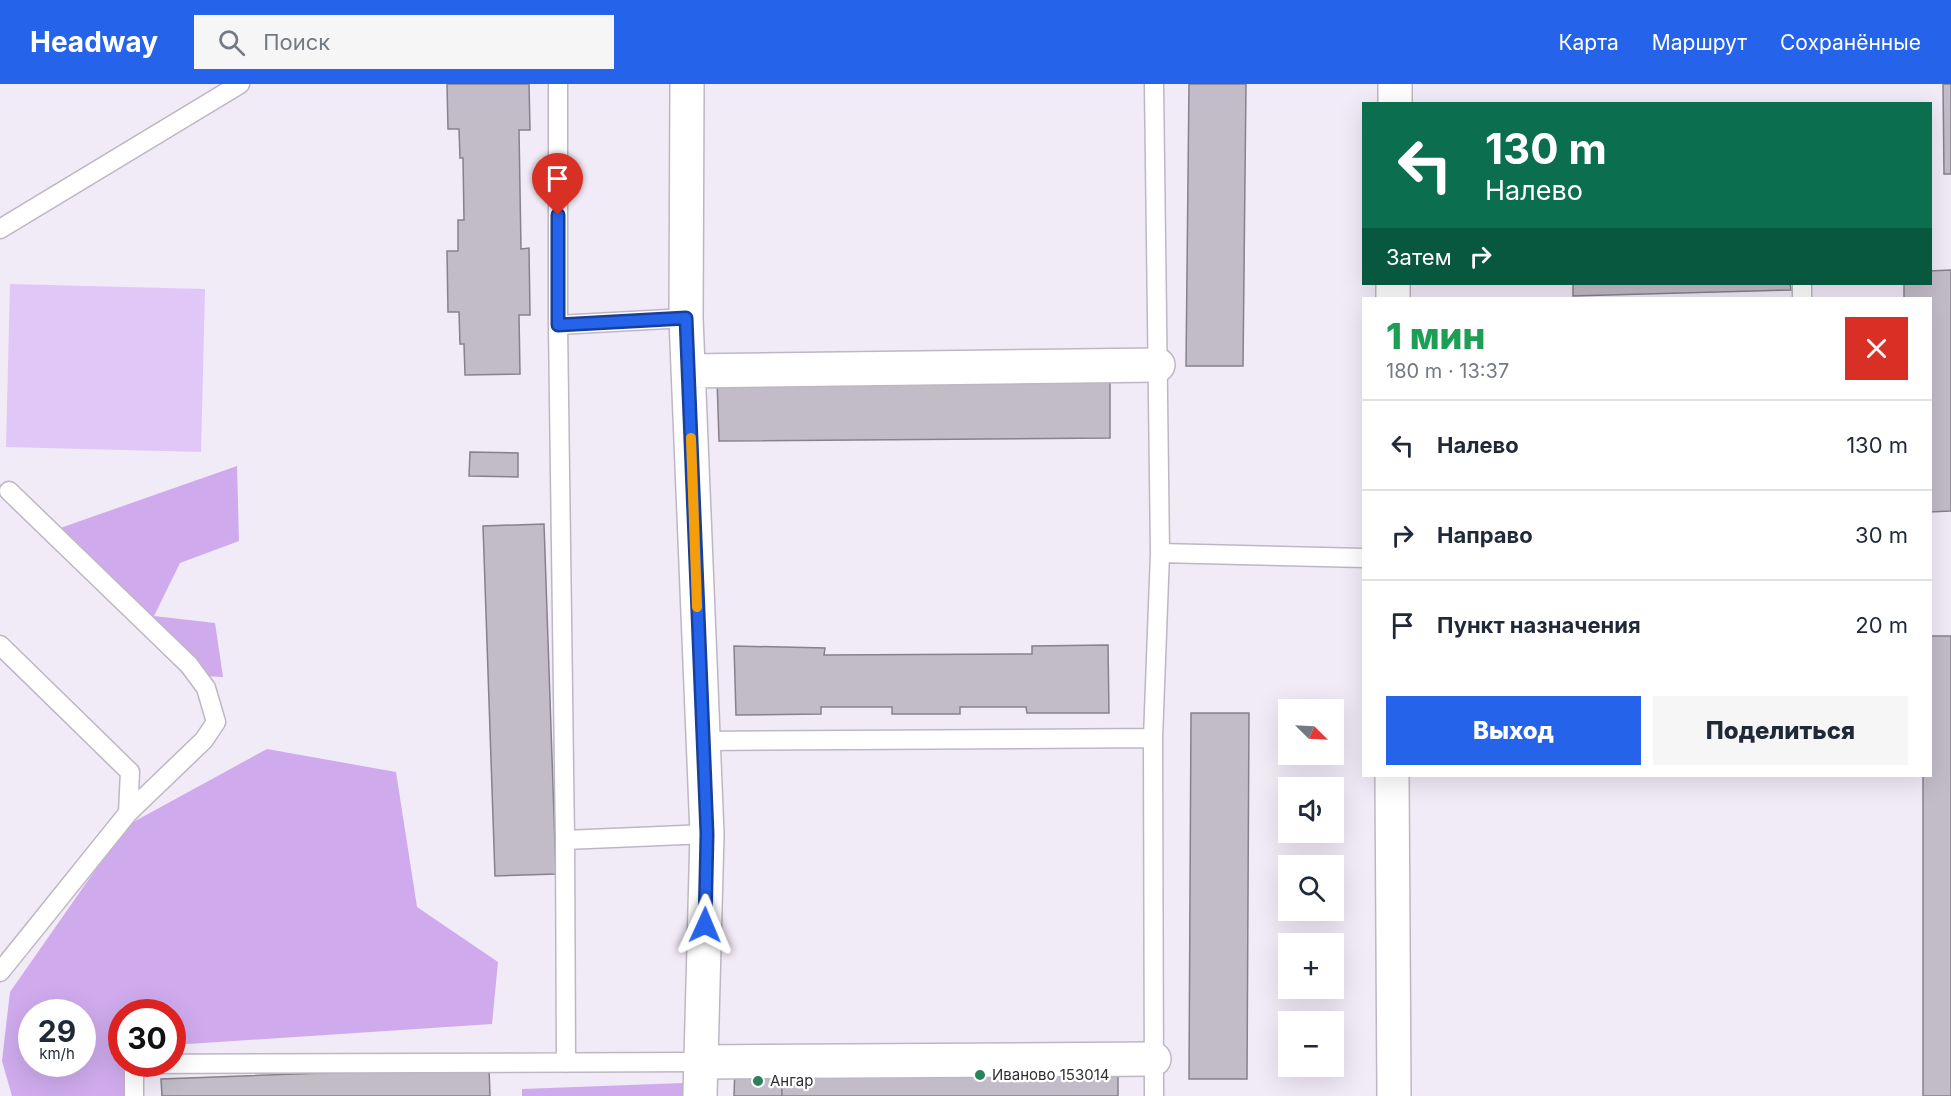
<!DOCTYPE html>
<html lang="ru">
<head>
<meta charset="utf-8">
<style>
  :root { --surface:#fff; --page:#f6f6f7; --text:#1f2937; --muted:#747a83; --line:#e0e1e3; --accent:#2563eb }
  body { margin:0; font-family:Inter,sans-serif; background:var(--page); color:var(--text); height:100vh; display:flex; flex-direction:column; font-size:22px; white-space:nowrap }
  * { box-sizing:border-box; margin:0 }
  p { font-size:20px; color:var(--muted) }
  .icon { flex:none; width:33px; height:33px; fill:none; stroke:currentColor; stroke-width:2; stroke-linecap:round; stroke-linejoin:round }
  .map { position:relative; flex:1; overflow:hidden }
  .side { position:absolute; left:1362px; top:213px; width:570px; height:480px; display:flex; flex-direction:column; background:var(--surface); border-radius:0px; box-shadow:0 6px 24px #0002 }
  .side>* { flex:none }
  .guide { position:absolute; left:1362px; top:18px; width:570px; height:183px; border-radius:0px; box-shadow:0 6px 24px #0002; background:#0b6e4f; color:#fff; overflow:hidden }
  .needle { width:39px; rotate:114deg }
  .buttons { position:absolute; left:1278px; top:615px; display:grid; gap:12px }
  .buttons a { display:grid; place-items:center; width:66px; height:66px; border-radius:0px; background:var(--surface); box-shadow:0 6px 24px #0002; font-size:30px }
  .speed { position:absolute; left:18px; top:915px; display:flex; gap:12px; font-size:30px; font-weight:700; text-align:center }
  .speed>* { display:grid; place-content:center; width:78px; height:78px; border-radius:50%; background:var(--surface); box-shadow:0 6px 24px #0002; line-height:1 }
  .speed small { font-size:15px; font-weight:400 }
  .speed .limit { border:9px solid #d22; background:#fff; color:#111 }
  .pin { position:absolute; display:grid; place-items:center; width:51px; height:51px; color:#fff; margin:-62px -26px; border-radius:50% 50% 50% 0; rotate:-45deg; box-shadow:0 0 6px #0007 }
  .pin .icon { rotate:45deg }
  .me { position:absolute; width:66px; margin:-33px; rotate:1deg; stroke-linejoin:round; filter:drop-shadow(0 0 4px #0008) }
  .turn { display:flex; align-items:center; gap:21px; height:126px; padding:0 24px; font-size:27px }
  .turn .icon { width:78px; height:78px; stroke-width:2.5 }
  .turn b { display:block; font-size:42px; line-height:51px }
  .then { display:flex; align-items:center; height:57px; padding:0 24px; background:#0003; gap:12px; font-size:22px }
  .round { display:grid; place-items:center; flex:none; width:63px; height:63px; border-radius:0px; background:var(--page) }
  .headline { display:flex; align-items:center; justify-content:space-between; height:102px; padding:0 24px }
  h1 { font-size:36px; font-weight:800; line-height:45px; color:#1e9e55 }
  .primary-button { display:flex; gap:12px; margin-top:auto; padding:12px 24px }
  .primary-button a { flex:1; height:69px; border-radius:0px; background:var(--accent); color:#fff; font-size:24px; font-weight:800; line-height:69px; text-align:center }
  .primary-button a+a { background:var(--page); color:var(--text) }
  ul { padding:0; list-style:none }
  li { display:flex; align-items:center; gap:18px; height:90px; padding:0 24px; border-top:2px solid var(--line) }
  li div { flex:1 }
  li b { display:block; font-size:22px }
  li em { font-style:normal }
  header { display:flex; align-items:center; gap:36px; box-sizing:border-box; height:84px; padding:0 30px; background:var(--accent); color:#fff }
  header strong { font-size:28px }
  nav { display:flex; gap:33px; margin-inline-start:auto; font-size:21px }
  .search { width:420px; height:54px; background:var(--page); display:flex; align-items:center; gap:15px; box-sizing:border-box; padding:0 21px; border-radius:0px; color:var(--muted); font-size:22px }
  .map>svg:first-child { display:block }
  .green { fill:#e1c7f8 }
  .forest { fill:#cfabed; fill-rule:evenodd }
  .building { fill:#c2bcc8; stroke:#87818c; stroke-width:1.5 }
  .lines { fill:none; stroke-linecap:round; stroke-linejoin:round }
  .service-casing { stroke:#beb7c3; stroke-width:21 }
  .minor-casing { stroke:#beb7c3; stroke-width:36 }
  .service { stroke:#fff; stroke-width:18 }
  .minor { stroke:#fff; stroke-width:33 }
  .route-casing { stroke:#184099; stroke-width:15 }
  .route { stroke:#2563eb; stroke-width:10 }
  .slow { stroke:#f59e0b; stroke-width:10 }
  .poi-dot { fill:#2a8459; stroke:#fff; stroke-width:2 }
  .labels { text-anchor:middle; stroke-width:4.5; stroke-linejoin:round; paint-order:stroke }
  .poi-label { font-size:15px; fill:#302e33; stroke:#fff; text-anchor:start }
</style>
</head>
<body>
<header>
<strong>Headway</strong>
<div class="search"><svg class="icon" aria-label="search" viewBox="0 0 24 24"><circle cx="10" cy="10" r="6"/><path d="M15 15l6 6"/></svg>Поиск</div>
<nav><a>Карта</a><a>Маршрут</a><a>Сохранённые</a></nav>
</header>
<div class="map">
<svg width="1951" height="1012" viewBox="0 0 1951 1012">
  <rect width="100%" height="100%" fill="#f1eaf7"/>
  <path class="green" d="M10,200L205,205L201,368L6,363Z"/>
  <path class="forest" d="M237,382L239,457L180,479L154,532L215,539L223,593L184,591L46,449Z
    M267,665L396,688L417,823L498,878L492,940L173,961L172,928H122V980H129L128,1012H12L2,977L10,908L126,742ZM32,928H82V980H32Z
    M683,999V1012H522V1005Z"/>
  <path class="building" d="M447,0H529L530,46H519L521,165L529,164L530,231H519L520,290L465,291L464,260H460L459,228H448L447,167H458V136H464L463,74H460L459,45H448Z
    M1189,0H1246L1243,282H1186Z
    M1943,0H1951V90H1944Z
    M1951,186V427L1930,428V214H1904V200H1930V187Z
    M1573,200H1790L1791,206L1573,212Z
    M717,295H1110V354L719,357Z
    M470,368L518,369V393L469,392Z
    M544,440L556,790L495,792L483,442Z
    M1930,552H1951V1012H1923V692H1930Z
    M1108,561L1109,629H1027L1026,623H960V630H892V623H821V630L736,631L734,562L825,564L824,571L1032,570V562Z
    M1191,629H1249L1247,995H1189Z
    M489,983L490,1012H162L161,995Z
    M735,983L1118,985V1012H734Z
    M735,983H781L782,1012H734Z"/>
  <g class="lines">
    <defs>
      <path id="service" d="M558,0V241L686,234
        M1154,0L1160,469
        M0,145L240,0
        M1802,214V200
        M558,241L565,756L707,750
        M0,561L130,688L128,729
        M703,657L1153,654
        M565,756L566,979
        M0,888L128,729L204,656L216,638L206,604L189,581L9,407
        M134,1012V980L703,978
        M1154,1012L1153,654L1160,469L1364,474"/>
      <path id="minor" d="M687,0L686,234L707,750L700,1012
        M1395,0V20
        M1393,214V200
        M688,287L1158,281
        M1392,692L1394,1012
        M703,978L1154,975"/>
    </defs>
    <use href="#service" class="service-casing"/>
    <use href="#minor" class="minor-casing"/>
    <use href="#service" class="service"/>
    <use href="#minor" class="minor"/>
  </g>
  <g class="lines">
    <defs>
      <path id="route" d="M558,131V241L686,234L707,750L705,841"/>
    </defs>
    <use href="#route" class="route-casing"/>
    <use href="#route" class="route"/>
    <path class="slow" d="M691,354L697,523"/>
  </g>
  <g class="poi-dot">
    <circle cx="980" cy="991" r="6"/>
    <circle cx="758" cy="997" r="6"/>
  </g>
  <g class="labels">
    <g class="poi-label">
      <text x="992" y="996">Иваново 153014</text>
      <text x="770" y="1002">Ангар</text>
    </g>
  </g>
</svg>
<div class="buttons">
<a><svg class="needle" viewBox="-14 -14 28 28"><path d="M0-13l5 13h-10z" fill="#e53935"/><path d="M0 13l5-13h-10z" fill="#747a83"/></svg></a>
<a><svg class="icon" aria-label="sound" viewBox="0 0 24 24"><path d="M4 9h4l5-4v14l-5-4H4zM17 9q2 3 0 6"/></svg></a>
<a><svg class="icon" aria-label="search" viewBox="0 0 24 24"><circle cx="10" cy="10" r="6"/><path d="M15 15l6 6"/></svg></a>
<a>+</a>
<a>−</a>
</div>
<div class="speed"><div>29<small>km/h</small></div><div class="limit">30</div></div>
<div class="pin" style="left:558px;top:131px;background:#d93025"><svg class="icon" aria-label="arrive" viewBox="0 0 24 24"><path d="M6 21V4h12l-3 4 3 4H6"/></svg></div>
<svg class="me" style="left:705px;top:841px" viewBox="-20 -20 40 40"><path d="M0-17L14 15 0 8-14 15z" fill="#2563eb" stroke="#fff" stroke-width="4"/></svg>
<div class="guide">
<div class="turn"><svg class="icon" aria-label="left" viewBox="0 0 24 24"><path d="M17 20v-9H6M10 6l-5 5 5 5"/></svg><div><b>130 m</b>Налево</div></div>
<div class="then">Затем<svg class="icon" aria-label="right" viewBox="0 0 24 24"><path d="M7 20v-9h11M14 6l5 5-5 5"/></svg></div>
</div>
<section class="side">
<div class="headline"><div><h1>1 мин</h1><p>180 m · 13:37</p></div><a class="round" style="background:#d93025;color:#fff"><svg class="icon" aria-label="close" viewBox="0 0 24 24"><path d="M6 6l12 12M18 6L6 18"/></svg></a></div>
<ul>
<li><svg class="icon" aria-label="left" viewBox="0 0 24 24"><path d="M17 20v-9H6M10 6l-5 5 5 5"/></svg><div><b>Налево</b></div><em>130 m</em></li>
<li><svg class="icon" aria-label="right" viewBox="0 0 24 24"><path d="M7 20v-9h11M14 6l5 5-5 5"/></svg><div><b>Направо</b></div><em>30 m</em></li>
<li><svg class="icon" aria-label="arrive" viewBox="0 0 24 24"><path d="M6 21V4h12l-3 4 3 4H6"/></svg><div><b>Пункт назначения</b></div><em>20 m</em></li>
</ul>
<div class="primary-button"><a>Выход</a><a>Поделиться</a></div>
</section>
</div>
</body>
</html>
